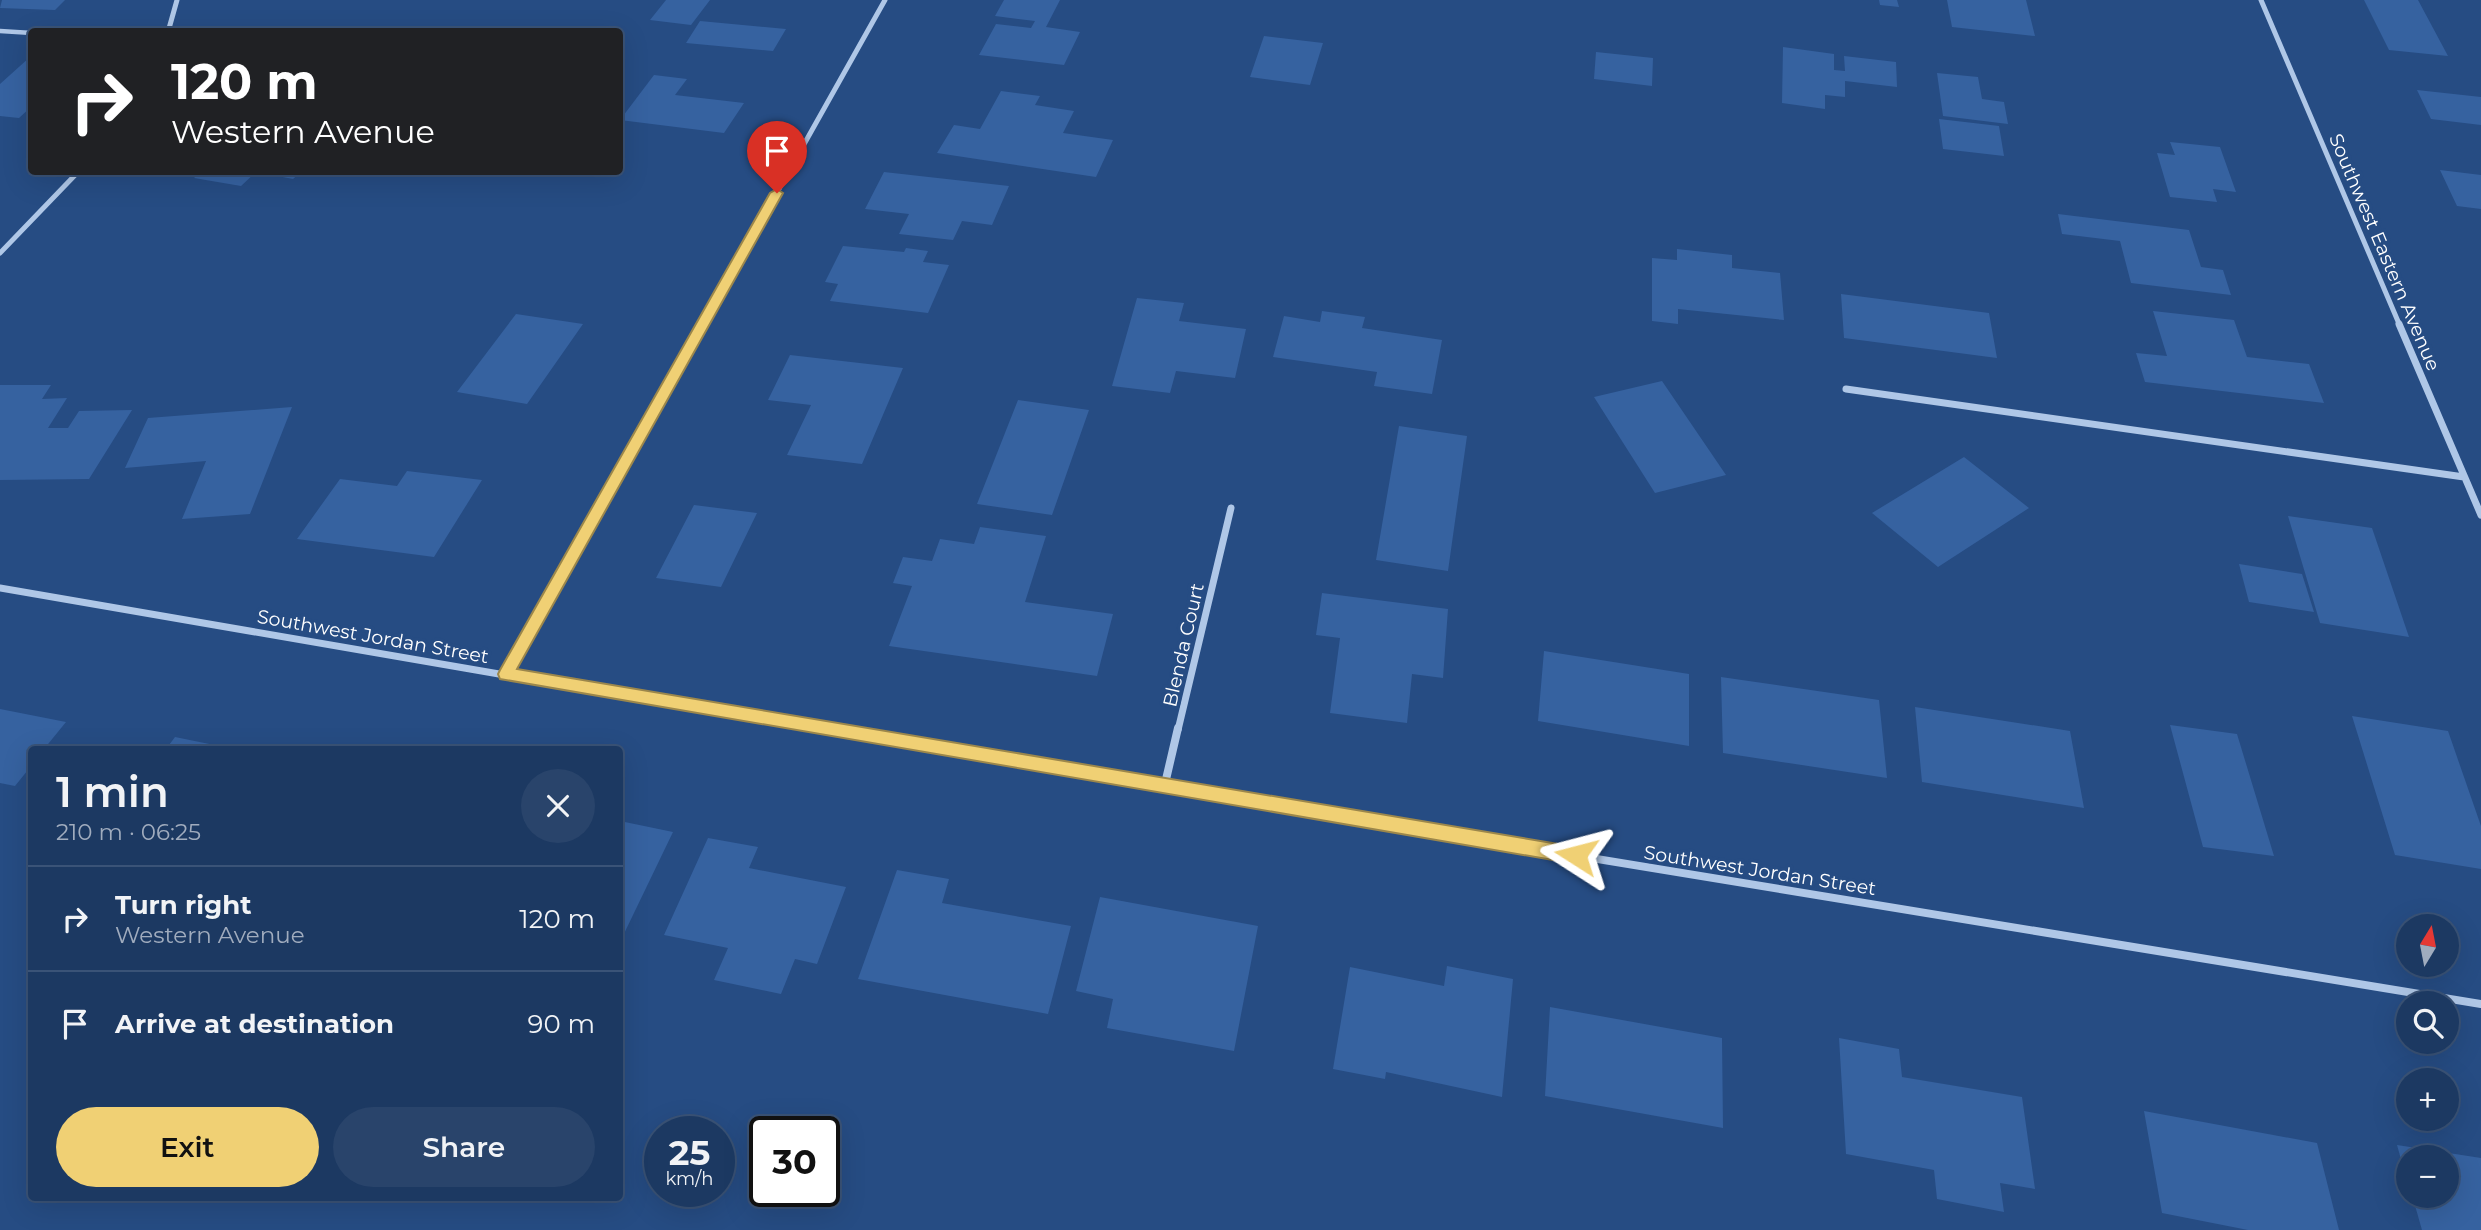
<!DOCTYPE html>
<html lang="en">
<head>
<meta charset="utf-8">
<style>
  :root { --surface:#1c3962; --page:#29446b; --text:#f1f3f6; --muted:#a0acbe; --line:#3a5377; --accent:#f0d074 }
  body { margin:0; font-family:Montserrat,sans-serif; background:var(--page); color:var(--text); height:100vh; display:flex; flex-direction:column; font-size:26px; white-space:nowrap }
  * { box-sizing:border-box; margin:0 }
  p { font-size:23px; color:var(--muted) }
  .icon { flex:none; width:38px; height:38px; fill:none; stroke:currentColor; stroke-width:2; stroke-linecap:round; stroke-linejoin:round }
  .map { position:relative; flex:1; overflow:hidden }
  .sheet { position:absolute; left:28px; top:746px; width:595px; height:455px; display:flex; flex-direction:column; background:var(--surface); border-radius:7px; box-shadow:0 7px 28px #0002,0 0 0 2px var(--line) }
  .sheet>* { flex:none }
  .top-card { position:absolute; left:28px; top:28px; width:595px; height:147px; border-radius:7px; box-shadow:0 7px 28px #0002,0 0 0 2px var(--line); background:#202124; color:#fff; overflow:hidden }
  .needle { width:46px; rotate:10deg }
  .controls { position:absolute; left:2396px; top:914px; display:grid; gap:14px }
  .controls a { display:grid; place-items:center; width:63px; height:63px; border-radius:50%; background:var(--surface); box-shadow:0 7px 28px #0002,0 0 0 2px var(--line); font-size:35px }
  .speed { position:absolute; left:644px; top:1116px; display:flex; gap:14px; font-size:35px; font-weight:700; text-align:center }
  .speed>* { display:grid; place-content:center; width:91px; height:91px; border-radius:50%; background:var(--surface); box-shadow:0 7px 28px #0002,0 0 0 2px var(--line); line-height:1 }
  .speed small { font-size:18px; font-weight:400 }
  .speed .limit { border:4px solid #111; border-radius:10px; background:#fff; color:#111 }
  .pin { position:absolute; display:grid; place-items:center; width:60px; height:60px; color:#fff; margin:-72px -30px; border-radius:50% 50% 50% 0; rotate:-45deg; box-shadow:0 0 7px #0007 }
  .pin .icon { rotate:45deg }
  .me { position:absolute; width:77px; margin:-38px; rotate:279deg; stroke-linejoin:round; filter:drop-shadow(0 0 5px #0008) }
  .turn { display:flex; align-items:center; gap:24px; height:147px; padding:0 28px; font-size:32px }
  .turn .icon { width:91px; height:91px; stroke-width:2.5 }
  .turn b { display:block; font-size:49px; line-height:60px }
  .round { display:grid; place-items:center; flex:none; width:74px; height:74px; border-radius:37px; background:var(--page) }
  .headline { display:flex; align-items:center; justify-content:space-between; height:119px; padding:0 28px }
  h1 { font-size:42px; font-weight:600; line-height:52px }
  .action { display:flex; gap:14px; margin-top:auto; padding:14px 28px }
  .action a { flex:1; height:80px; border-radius:42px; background:var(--accent); color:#111; font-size:28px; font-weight:600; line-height:80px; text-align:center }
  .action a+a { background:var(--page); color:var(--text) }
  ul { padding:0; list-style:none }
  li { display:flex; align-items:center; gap:21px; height:105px; padding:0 28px; border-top:2px solid var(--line) }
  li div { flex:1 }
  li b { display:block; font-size:26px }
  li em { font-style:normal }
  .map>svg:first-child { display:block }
  .building { fill:#3662a0 }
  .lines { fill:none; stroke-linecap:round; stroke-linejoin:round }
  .lane { stroke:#afc7e7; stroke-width:4.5 }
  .street-far2 { stroke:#afc7e7; stroke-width:5 }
  .street-far1 { stroke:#afc7e7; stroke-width:7 }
  .street { stroke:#afc7e7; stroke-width:8 }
  .route { fill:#f0d074; stroke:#9c874b; stroke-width:2 }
  .labels { text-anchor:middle; stroke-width:7; stroke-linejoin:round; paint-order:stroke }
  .street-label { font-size:19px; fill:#fff; stroke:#264c83 }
</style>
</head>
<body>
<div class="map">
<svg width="2481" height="1230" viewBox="0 0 2481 1230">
  <rect width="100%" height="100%" fill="#264c83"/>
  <path class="building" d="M2,0H65L55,10L0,8Z
    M666,0H710L691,25L650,20Z
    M1004,0H1060L1046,27L1080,32L1064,65L979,55L996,24L1031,28L1035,21L995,16Z
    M1879,0H1897L1899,7L1880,5Z
    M1947,0H2026L2035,36L1952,27Z
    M2364,0H2418L2448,56L2389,50Z
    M700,21L786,29L773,51L686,43Z
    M1264,36L1323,43L1310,85L1250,77Z
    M1783,47L1834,54V70L1845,71L1844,56L1896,62L1897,87L1845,81V97L1825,95V109L1782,103Z
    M1596,52L1653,58L1652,86L1594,79Z
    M30,57L32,106L19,118L0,116V84Z
    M1937,73L1978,77L1982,99L2004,102L2008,124L1943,116Z
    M654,75L687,79L675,95L744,103L724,133L620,120Z
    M2417,90L2481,97V125L2431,119Z
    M1001,91L1040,96L1035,105L1074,111L1063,133L1113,140L1096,177L937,153L954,125L980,129Z
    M1939,119L1999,126L2004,156L1943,149Z
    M2170,142L2220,147L2236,192L2213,189L2217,202L2170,197L2157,153L2175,155Z
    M2440,170L2481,175V209L2457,206Z
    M201,172H256L241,186L194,178Z
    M257,172H301L293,179Z
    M884,172L1009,186L992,225L962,221L953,240L899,234L909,214L865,209Z
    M2058,214L2189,230L2201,267L2223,270L2231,295L2131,283L2120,241L2062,234Z
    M843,246L904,252L906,248L928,251L923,262L949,265L928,313L830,301L838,284L825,282Z
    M1677,249L1732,255V268L1780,273L1784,320L1678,309V324L1652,321V258L1677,260Z
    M1841,294L1989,313L1997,358L1844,338Z
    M1137,298L1184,303L1179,321L1246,329L1235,378L1176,371L1170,393L1112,386Z
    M1322,311L1365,317L1362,328L1442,340L1432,394L1374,386L1377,372L1273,357L1284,316L1320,322Z
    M2153,311L2234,320L2247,357L2309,364L2324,403L2145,382L2136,353L2167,356Z
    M516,314L583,324L527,404L457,392Z
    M790,355L903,368L862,464L787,455L811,405L768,400Z
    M1662,381L1726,475L1655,493L1594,397Z
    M0,385H51L42,399L67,398L48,428H68L79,411L132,410L89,479L0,480Z
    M1018,400L1089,410L1052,515L977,504Z
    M292,407L250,514L182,519L206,461L125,468L148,418Z
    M1399,426L1467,436L1448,571L1376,560Z
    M1964,457L2029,508L1938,567L1872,513Z
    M407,471L482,480L434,557L297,539L340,479L397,486Z
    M694,505L757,513L721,587L656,578Z
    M2288,516L2372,528L2409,637L2320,623Z
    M980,527L1046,536L1025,602L1113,614L1097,676L889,646L912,586L893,583L903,557L932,561L940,539L974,544Z
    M2239,564L2302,574L2314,612L2249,602Z
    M1322,593L1448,609L1443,678L1412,674L1407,723L1330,713L1340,638L1316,635Z
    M1544,651L1689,674V746L1538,721Z
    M1721,677L1879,700L1887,778L1723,753Z
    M1915,707L2070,731L2084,808L1922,782Z
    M0,709L66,722L44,749H32V765L15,786L0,783Z
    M2352,716L2448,731L2481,826V869L2395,855Z
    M2170,725L2237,734L2274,856L2203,847Z
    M175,737L229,748V749H166Z
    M620,821L673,832L620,942Z
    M708,838L758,847L749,868L846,887L817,964L795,959L781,994L714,980L728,948L664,935Z
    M897,870L949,879L942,903L1071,926L1048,1014L858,979Z
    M1100,897L1258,926L1234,1051L1107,1028L1113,999L1076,991Z
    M1447,966L1513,979L1502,1097L1386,1072L1385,1079L1333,1069L1350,967L1444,986Z
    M1550,1007L1722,1038L1723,1128L1545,1096Z
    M1839,1038L1899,1049L1902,1077L2022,1097L2035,1189L2000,1183L2004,1212L1937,1199L1934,1170L1846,1154Z
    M2144,1111L2317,1143L2339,1230H2248L2162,1213Z
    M2397,1145L2481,1158V1230H2422L2412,1195H2446V1157H2408L2407,1181Z"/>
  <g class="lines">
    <path class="lane" d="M0,31L32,33"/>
    <path class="street-far2" d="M2261,0L2400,326
      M168,32L177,0
      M0,253L78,172
      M702,326L885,0"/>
    <path class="street-far1" d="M2399,324L2481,515
      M1846,389L2464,477
      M0,588L824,730
      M506,674L703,324
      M1178,730L1231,508"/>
    <path class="street" d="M814,728L1164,788L2481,1004
      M1164,788L1178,728"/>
  </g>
  <path class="route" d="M777,189L783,193L517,669L1576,847L1582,850L1585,855L1582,861L1576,864L500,679L498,674L500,670L770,193Z"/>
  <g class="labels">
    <g class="street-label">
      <text transform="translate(2385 252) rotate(67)" y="7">Southwest Eastern Avenue</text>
      <text transform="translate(373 636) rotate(10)" y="7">Southwest Jordan Street</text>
      <text transform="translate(1183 645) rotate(-77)" y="7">Blenda Court</text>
      <text transform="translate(1760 870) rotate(9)" y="7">Southwest Jordan Street</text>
    </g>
  </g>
</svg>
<div class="controls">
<a><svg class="needle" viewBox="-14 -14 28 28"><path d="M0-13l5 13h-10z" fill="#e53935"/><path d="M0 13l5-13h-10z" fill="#a0acbe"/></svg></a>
<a><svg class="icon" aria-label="search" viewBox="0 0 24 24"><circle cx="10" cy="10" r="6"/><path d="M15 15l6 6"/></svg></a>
<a>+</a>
<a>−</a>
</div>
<div class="speed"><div>25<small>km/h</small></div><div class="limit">30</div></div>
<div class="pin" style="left:777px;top:193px;background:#d93025"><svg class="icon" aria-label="arrive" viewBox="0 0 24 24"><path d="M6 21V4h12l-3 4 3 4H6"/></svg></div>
<svg class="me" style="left:1576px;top:855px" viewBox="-20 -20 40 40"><path d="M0-17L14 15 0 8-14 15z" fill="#f0d074" stroke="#fff" stroke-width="4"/></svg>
<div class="top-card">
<div class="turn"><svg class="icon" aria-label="right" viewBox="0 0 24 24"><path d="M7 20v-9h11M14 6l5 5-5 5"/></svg><div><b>120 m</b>Western Avenue</div></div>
</div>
<section class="sheet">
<div class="headline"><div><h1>1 min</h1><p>210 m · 06:25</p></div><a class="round"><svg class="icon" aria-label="close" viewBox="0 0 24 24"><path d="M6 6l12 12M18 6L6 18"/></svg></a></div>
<ul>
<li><svg class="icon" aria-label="right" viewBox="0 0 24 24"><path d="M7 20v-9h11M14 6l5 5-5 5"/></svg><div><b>Turn right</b><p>Western Avenue</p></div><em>120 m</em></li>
<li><svg class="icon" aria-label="arrive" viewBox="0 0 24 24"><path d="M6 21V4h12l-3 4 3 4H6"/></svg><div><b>Arrive at destination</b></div><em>90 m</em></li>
</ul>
<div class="action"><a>Exit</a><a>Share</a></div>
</section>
</div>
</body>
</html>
